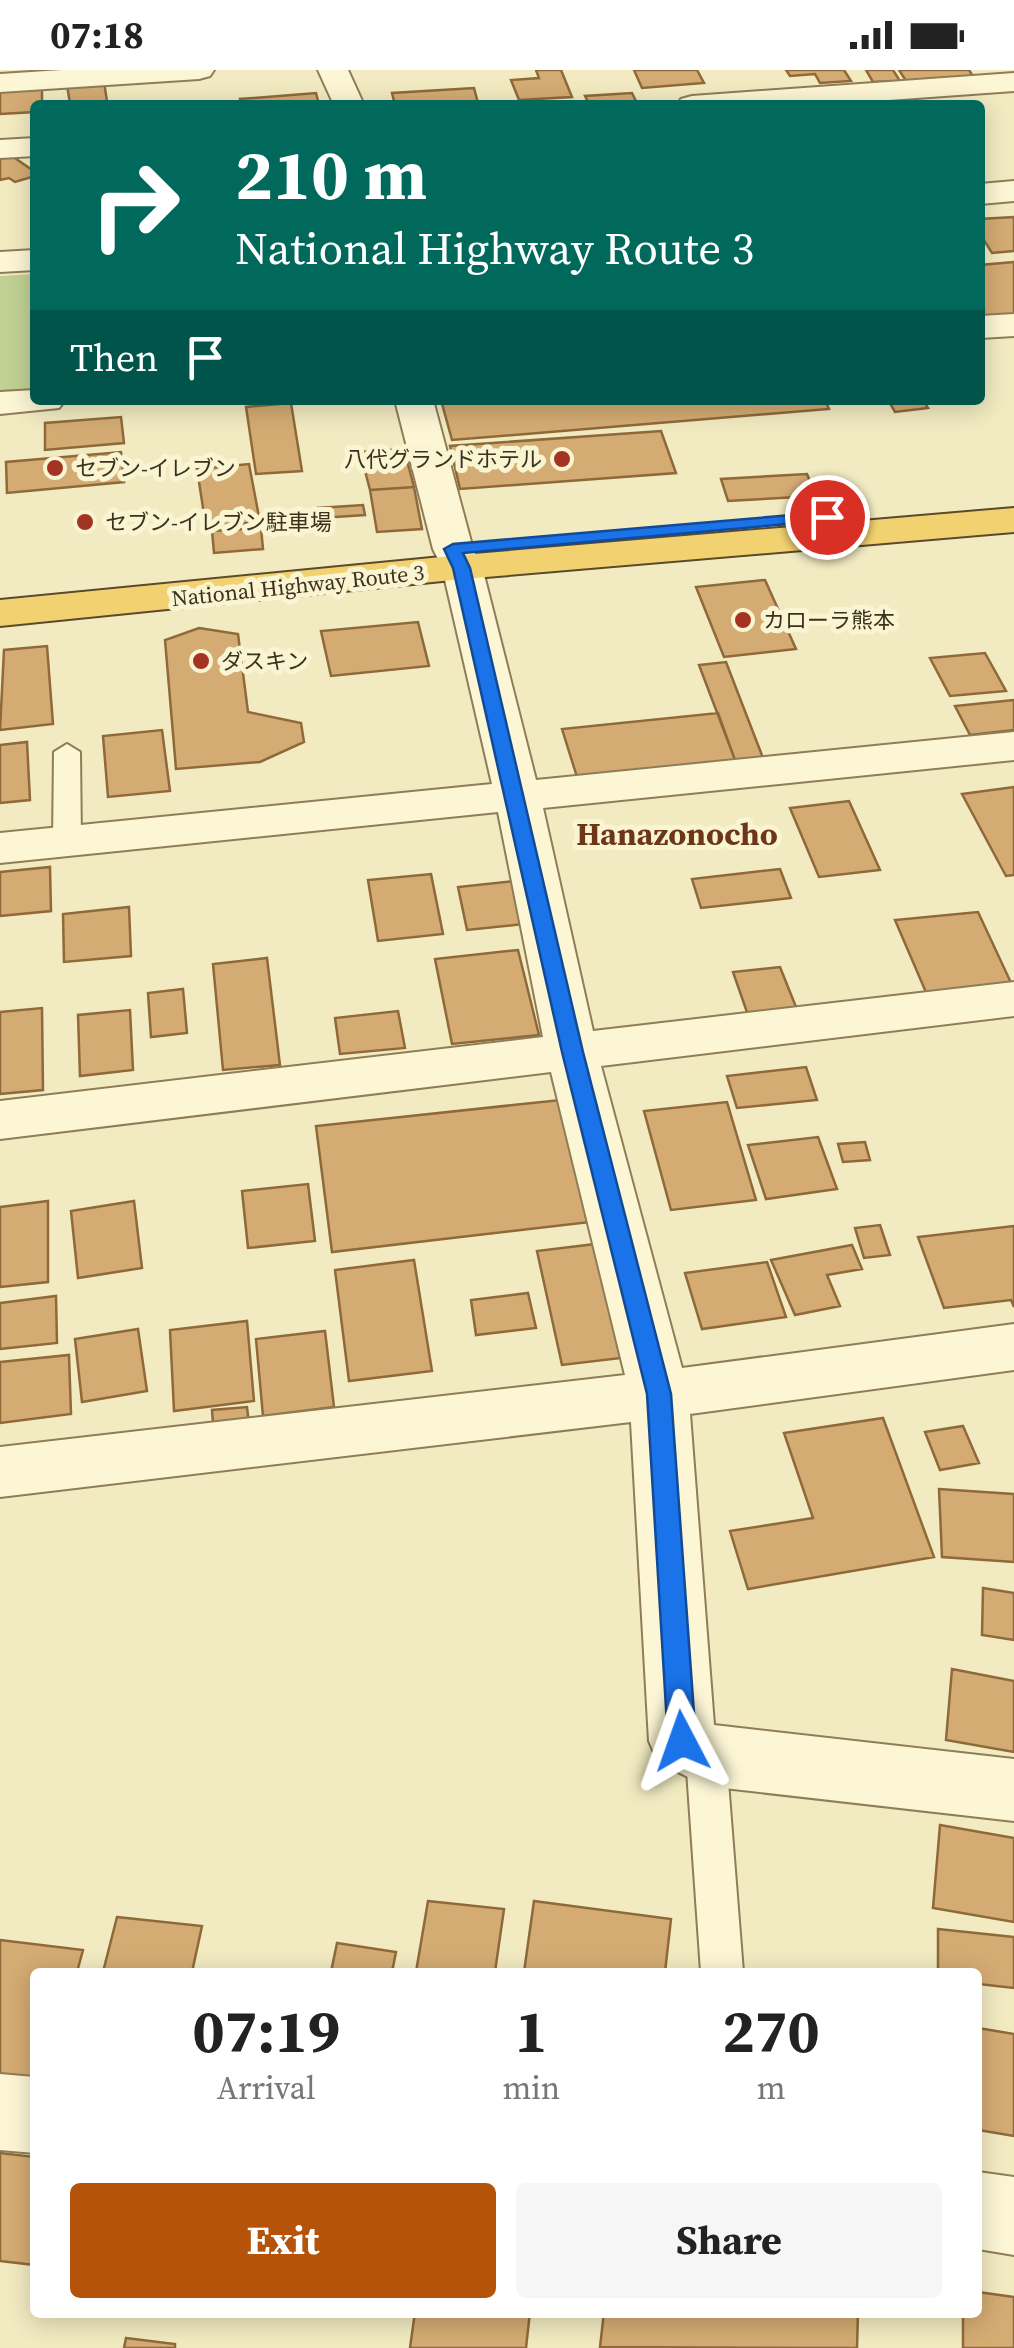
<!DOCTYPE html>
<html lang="en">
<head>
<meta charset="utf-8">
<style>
  :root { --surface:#fff; --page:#f6f6f6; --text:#222; --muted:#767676; --accent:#b45309 }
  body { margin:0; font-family:"Source Serif 4","Noto Sans JP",serif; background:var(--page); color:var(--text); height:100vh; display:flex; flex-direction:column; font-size:38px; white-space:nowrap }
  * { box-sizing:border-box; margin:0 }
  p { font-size:32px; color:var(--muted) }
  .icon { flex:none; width:55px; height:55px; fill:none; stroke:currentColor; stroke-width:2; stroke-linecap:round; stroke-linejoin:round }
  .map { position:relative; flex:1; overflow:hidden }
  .drawer { position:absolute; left:30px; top:1898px; width:952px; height:350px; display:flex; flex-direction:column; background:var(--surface); border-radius:10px; box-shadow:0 5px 25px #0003 }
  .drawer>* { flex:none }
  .banner { position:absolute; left:30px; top:30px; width:955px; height:305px; border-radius:10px; box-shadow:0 5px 25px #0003; background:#00695c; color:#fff; overflow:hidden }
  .pin { position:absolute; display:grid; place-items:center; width:85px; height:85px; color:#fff; margin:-42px; border:5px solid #fff; border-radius:50%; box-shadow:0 2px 10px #0007 }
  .me { position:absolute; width:110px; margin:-55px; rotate:356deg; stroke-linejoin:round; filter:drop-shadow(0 0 8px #0008) }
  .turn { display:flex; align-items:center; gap:35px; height:210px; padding:0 40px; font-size:45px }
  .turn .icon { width:130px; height:130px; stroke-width:2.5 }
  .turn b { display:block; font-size:70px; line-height:85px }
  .then { display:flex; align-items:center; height:95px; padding:0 40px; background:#0003; gap:20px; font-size:38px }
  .eta { display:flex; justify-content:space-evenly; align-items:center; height:170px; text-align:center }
  .eta b { font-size:60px; font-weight:700; line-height:70px }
  .button { display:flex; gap:20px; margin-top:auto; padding:20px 40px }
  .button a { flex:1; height:115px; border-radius:10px; background:var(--accent); color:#fff; font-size:40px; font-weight:700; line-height:115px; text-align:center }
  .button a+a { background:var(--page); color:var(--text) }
  .status { display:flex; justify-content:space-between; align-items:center; height:70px; padding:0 50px; background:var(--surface); direction:ltr }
  .status svg { height:28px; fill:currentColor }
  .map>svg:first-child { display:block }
  .green { fill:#c1d194 }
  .building { fill:#d4ab73; stroke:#8f693a; stroke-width:2.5 }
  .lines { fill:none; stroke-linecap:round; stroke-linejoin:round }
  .service-casing { stroke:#8e7d57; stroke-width:4 }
  .minor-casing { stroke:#8e7d57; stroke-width:4 }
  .trunk-casing { stroke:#5b492b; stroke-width:4 }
  .service { fill:#fcf6d5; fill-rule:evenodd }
  .minor { fill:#fcf6d5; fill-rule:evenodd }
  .trunk { fill:#f2d270; fill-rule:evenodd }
  .route { fill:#1a73e8; stroke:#114b97; stroke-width:2.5 }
  .poi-dot { fill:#a33421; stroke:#f9f4d2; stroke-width:4 }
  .labels { text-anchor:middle; stroke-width:10; stroke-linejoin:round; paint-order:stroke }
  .far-poi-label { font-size:22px; fill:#3c311c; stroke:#f9f4d2; text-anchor:start }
  .far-street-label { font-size:22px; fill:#3c311c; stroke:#f9f4d2 }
  .quarter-label { font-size:32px; font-weight:bold; fill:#6d3717; stroke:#f9f4d2 }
</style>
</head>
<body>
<div class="status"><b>07:18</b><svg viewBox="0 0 49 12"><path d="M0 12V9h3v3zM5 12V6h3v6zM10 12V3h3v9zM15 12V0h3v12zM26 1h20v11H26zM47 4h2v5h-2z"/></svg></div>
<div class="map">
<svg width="1014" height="2278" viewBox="0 0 1014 2278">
  <rect width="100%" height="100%" fill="#f2ebc1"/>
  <path class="green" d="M35,204V325L0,327V206Z"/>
  <path class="building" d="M536,0H561L572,27L519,30L511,10L539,8Z
    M634,0H697L704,13L642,18Z
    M786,0H844L851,11L820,13L815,4L790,6Z
    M866,0H893L900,11L873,12Z
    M899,0H969L976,11L908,14Z
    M104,12L107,31L70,34L67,15Z
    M42,16V35H35V42L0,44V19Z
    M474,18L478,33L395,35L392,23Z
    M316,23L319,35H241L240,29Z
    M632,23L636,31L589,34L585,26Z
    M12,86L35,102V106L15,112L9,108L0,110V89Z
    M1014,147V181L992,183L980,164V149Z
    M1014,192V247L980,249V195Z
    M441,330H825L829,339L452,370Z
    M888,330H923L928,338L895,342Z
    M291,333L302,401L256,404L246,337Z
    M121,347L124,373L45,380V353Z
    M661,361L676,403L460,419L450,376Z
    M404,379L414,417L370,420L360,382Z
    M121,382L124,412L7,423L6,392Z
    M249,394L260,452L206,457L197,399Z
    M807,404L816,426L728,431L721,409Z
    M414,417L422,459L377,462L370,420Z
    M363,435L365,445L320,448L318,438Z
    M261,458L263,479L214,483L212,461Z
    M765,510L796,579L724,587L696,517Z
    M418,552L429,596L331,606L321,561Z
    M199,558L238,564L248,642L301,653L304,672L260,692L176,699L165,570Z
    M47,576L53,654L0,660L4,580Z
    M985,583L1006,621L950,626L930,588Z
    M726,592L763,688L735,690L699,595Z
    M1014,630V660L970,665L955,636Z
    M718,643L735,690L577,707L562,659Z
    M162,660L170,721L108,727L103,666Z
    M27,672L30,730L0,733V675Z
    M1014,717V805L1006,806L962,724Z
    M849,731L880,800L819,807L790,738Z
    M50,797L51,841L0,846V802Z
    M780,799L791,828L701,838L692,809Z
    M431,804L443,864L378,871L368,810Z
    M514,811L524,854L467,860L458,817Z
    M129,837L131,886L64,892L63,844Z
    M978,842L1013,917L928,927L895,850Z
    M518,880L539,965L452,974L435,889Z
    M267,888L280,995L223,1000L213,894Z
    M780,897L798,942L749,948L733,902Z
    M183,919L187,963L151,967L148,923Z
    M42,938L43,1020L0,1024V942Z
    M130,940L133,1000L80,1006L78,945Z
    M398,941L405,978L340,984L335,948Z
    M806,997L817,1030L737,1038L727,1006Z
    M570,1029L599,1151L332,1182L316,1056Z
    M727,1032L756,1130L671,1140L644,1041Z
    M818,1067L837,1119L766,1129L748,1075Z
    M865,1072L870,1090L843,1092L838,1074Z
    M308,1114L315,1171L248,1178L242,1121Z
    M48,1131V1212L0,1217V1137Z
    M134,1131L142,1198L78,1208L71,1141Z
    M880,1155L890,1185L864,1188L855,1158Z
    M1014,1156V1237L1011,1230L944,1238L918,1167Z
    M612,1172L638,1286L562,1295L537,1181Z
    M852,1175L862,1199L827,1205L840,1236L795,1245L771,1190Z
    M414,1190L432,1301L349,1311L335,1200Z
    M767,1192L786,1247L702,1259L685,1203Z
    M528,1223L536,1258L476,1265L471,1230Z
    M56,1226L57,1273L0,1279V1233Z
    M247,1251L254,1331L174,1341L170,1260Z
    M138,1259L147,1321L82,1332L75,1269Z
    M325,1261L334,1337L263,1346L256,1269Z
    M69,1285L71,1344L0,1353V1292Z
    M247,1337L250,1363L214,1367L212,1340Z
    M883,1348L934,1487L748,1519L730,1461L813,1448L784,1363Z
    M963,1356L979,1393L940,1400L925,1362Z
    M939,1419L1014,1424V1492L942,1487Z
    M983,1518L1014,1523V1570L982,1565Z
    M952,1599L1014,1611V1682L946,1670Z
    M940,1755L1014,1768V1852L933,1838Z
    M428,1831L504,1839L495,1902H416Z
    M534,1831L671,1849L665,1902H524Z
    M117,1847L202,1856L192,1902H103Z
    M938,1859L1014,1867V1918L978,1914V1902H938Z
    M0,1870L83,1880L77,1902H35V2010L0,2006Z
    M337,1873L396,1882L392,1902H331Z
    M978,1958L1014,1964V2066L978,2060Z
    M0,2083L35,2087V2195L0,2191Z
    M978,2222L1014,2227V2278H963V2242H978Z
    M415,2242H530L526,2278H410Z
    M604,2242H858L857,2278L600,2277Z
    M126,2268L175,2274V2278H124Z"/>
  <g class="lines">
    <defs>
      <path id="service" d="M67,674L80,682L81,772L77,778H57L53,772L54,682Z
        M706,1668L720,1673L726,1686L743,1902H701L686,1686L692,1673Z"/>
      <path id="minor" d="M62,0H214L210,6L199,9L0,22V4Z
        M318,0H348L364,35H334Z
        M1014,3V21L819,35H677L681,29L692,26Z
        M35,68V86L0,88V70Z
        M1014,111V131L980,134V114Z
        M35,180V200L0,202V182Z
        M1014,244V266L980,268V246Z
        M35,320V330H65L59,338L0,344V322Z
        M395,330H433L473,479L482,497L536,710L1014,662V690L543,738L593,961L1014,912V946L601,996L682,1298L1014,1254V1300L690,1344L714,1655L1014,1689V1751L706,1716L658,1692L649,1671L631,1352L0,1427V1377L625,1305L551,1002L0,1069V1031L543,967L498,742L0,793V763L492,714L442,497L433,479Z
        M0,2004L35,2007V2083L0,2080Z
        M978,2102L1014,2107V2185L978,2179Z"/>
      <path id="trunk" d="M1014,438V462L462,509L0,556V530L462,485Z"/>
    </defs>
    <use href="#service" class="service-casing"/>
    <use href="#minor" class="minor-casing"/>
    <use href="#trunk" class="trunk-casing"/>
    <use href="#service" class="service"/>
    <use href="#minor" class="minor"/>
    <use href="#trunk" class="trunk"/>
  </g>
  <path class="route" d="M827,442L833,443V450L463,483L470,498L583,982L671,1324L696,1671L692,1680L682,1684L672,1680L668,1671L647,1324L562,982L453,498L444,479L453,474Z"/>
  <g class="poi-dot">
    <circle cx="562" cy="389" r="10"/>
    <circle cx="55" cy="398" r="10"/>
    <circle cx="85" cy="452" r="10"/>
    <circle cx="743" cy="550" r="10"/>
    <circle cx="201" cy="591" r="10"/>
  </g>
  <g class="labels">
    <g class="far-poi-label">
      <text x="542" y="397" text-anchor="end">八代グランドホテル</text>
      <text x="75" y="406">セブン-イレブン</text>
      <text x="105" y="460">セブン-イレブン駐車場</text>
      <text x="763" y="558">カローラ熊本</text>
      <text x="221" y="599">ダスキン</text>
    </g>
    <g class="far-street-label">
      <text transform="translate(298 515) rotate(-6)" y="8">National Highway Route 3</text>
    </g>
    <g class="quarter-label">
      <text x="677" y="775">Hanazonocho</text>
    </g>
  </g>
</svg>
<div class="pin" style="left:827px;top:447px;background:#d93025"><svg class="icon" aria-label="arrive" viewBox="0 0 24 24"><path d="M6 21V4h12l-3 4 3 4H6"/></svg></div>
<svg class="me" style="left:682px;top:1671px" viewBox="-20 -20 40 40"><path d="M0-17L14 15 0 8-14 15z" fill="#1a73e8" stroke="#fff" stroke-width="4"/></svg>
<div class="banner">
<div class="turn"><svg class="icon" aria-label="right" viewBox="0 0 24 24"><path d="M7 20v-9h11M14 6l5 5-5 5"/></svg><div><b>210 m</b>National Highway Route 3</div></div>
<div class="then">Then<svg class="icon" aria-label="arrive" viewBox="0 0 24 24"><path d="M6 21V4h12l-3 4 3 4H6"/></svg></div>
</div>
<section class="drawer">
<div class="eta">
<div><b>07:19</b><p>Arrival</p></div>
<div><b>1</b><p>min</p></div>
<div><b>270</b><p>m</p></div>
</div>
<div class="button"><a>Exit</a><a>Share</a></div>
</section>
</div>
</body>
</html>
